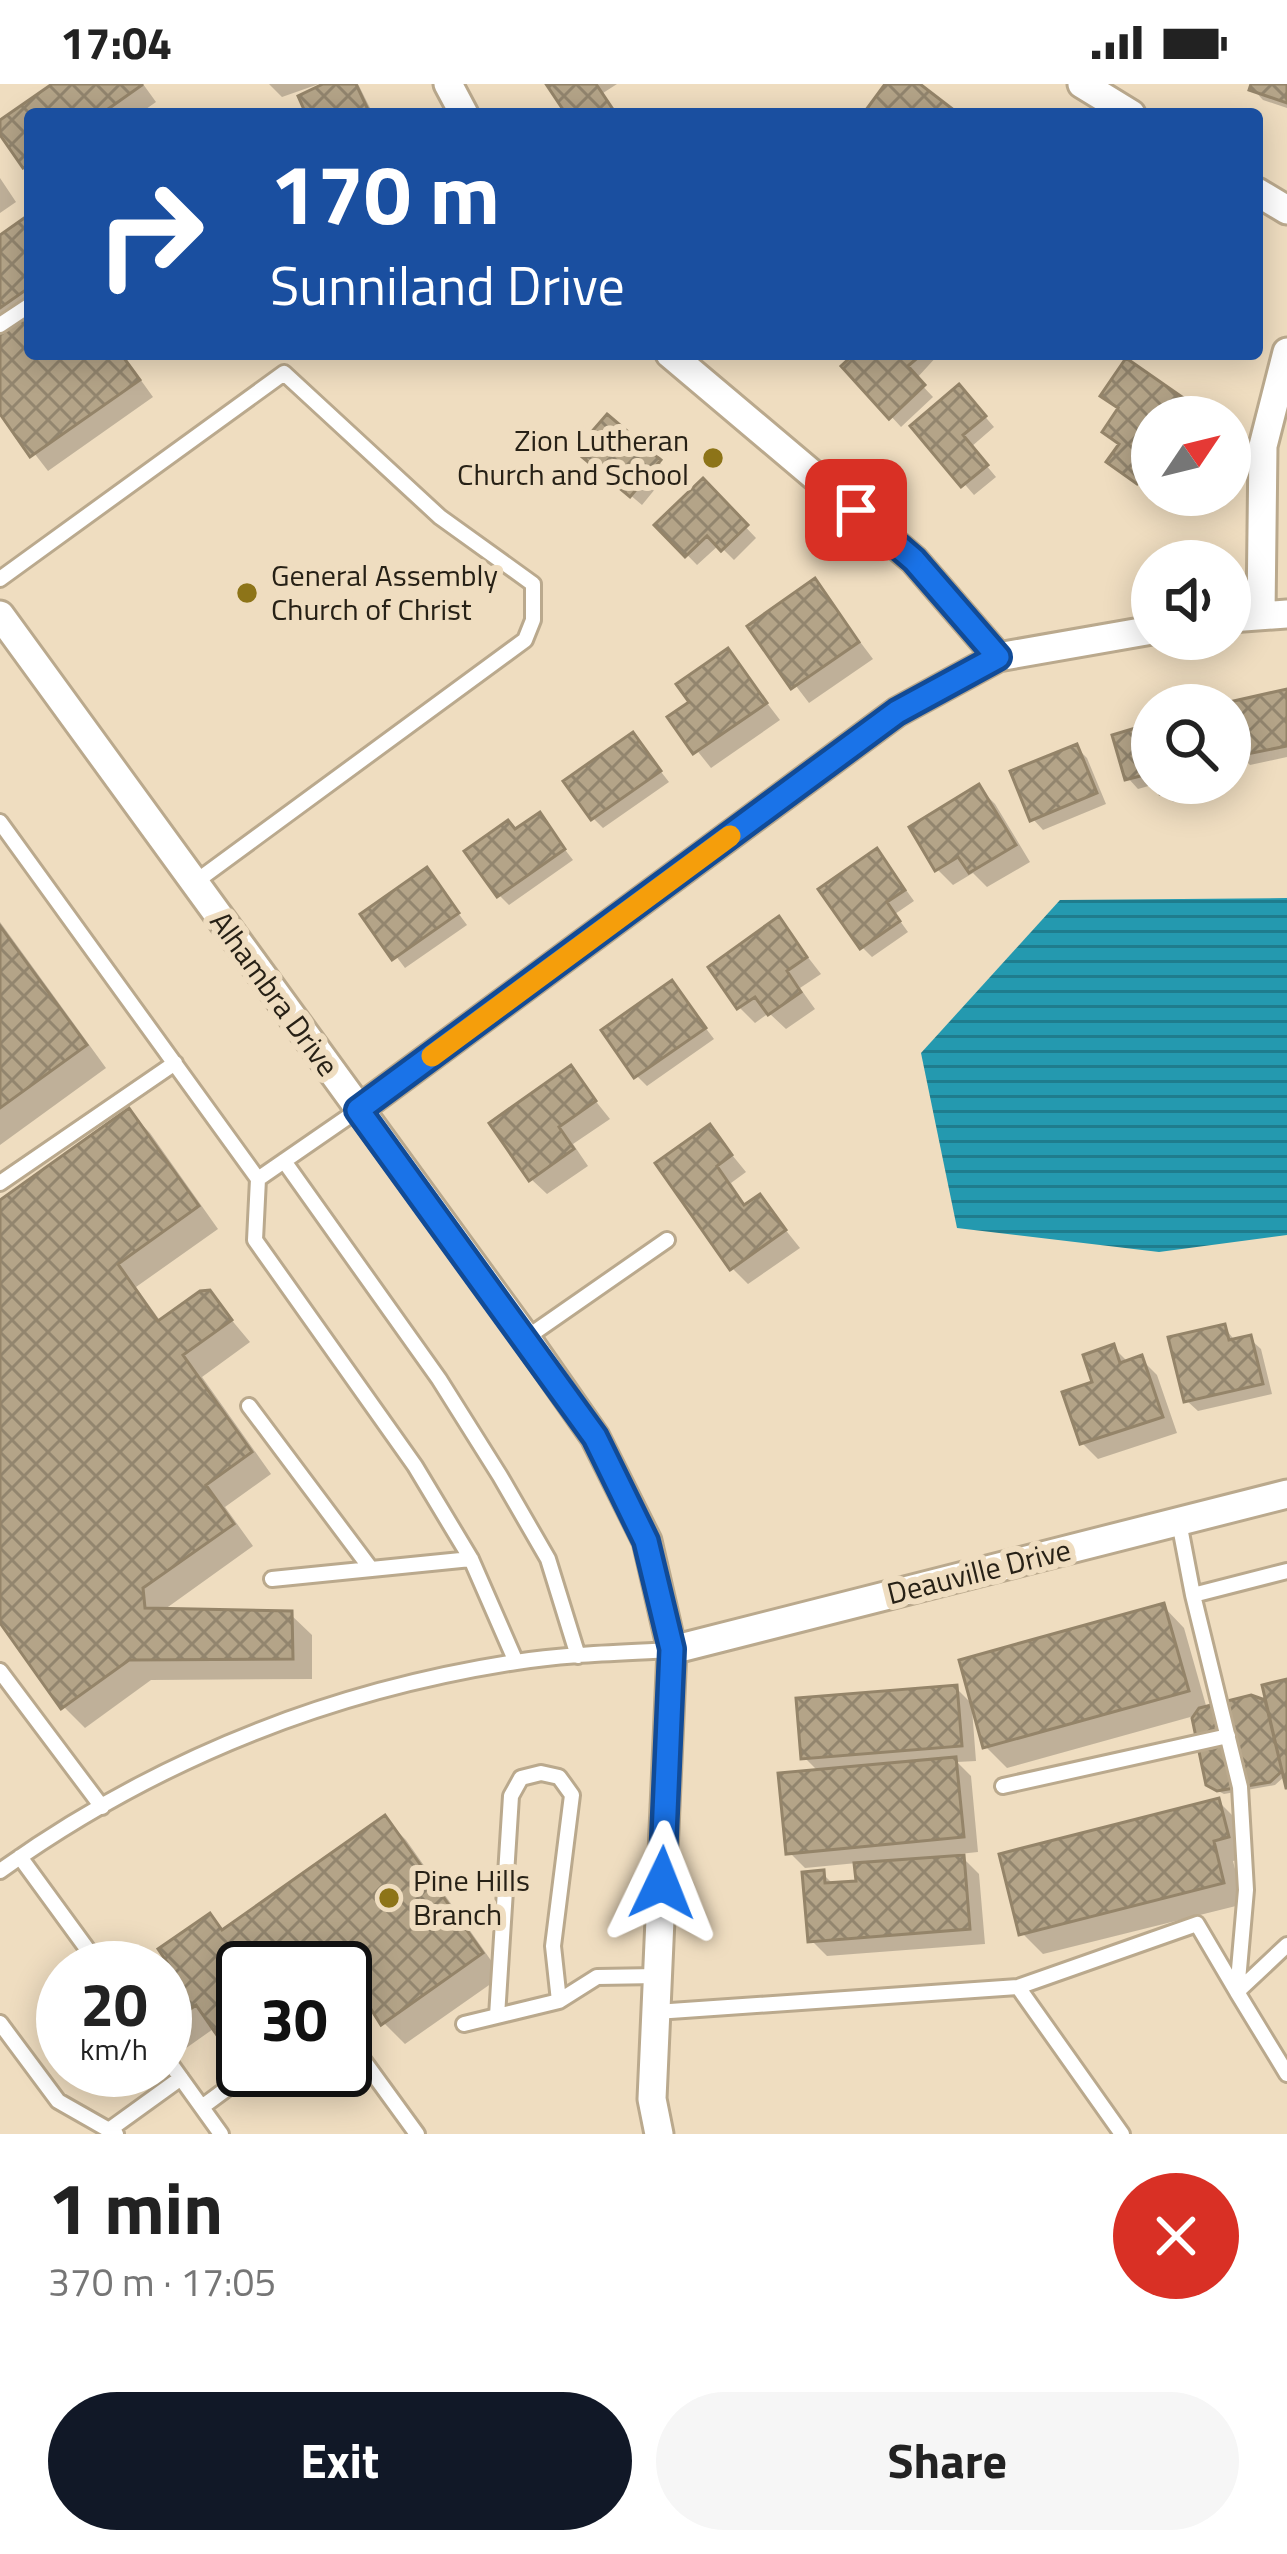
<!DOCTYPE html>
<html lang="en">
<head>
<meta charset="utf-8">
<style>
  :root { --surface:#fff; --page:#f6f6f6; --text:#222; --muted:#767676; --accent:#111827 }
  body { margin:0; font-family:"Titillium Web",sans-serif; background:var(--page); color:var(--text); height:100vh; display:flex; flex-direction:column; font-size:45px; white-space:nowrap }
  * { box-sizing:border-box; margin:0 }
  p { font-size:39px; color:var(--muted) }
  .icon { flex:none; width:66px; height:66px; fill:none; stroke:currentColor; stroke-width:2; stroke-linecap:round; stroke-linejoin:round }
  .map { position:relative; height:2050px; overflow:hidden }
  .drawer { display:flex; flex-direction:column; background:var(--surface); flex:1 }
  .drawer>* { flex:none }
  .guide { position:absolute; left:24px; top:24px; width:1239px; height:252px; border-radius:12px; box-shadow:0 6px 30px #0003; background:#1a4fa0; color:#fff; overflow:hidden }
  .needle { width:78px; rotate:55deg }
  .buttons { position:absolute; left:1131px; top:312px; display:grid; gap:24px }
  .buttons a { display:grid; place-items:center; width:120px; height:120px; border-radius:50%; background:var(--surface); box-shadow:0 6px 30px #0003; font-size:60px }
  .speed { position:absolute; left:36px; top:1857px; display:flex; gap:24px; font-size:60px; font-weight:700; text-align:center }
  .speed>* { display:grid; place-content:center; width:156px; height:156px; border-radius:50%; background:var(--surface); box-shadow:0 6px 30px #0003; line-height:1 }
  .speed small { font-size:30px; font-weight:400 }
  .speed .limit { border:6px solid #111; border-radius:18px; background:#fff; color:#111 }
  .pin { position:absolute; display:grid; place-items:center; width:102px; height:102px; color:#fff; margin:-51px; border-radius:24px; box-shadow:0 6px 18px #0006 }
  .me { position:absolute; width:132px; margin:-66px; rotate:2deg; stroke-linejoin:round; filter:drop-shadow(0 0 9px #0008) }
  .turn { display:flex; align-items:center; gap:42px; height:252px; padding:0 48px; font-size:54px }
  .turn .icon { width:156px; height:156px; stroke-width:2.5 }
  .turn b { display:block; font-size:84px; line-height:102px }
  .round { display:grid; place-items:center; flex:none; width:126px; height:126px; border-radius:63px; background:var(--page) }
  .head { display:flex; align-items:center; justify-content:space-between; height:204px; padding:0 48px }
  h1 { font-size:72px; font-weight:700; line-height:90px }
  .primary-button { display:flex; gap:24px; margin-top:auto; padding:24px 48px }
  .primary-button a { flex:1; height:138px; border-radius:72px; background:var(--accent); color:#fff; font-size:48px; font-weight:700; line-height:138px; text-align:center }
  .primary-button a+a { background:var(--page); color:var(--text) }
  .status { display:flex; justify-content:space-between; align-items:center; height:84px; padding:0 60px; background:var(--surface); direction:ltr }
  .status svg { height:33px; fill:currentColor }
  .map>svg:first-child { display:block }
  .water { fill:url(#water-rules) }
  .shadow { fill:#0003 }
  .building { fill:url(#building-cross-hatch); stroke:#948469; stroke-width:3 }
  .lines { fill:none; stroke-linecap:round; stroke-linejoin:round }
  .service-casing { stroke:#baa98d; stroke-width:20 }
  .minor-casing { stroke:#baa98d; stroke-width:33 }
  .service { stroke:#fff; stroke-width:14 }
  .minor { stroke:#fff; stroke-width:27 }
  .route-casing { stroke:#114b97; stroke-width:30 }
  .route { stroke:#1a73e8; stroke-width:21 }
  .slow { stroke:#f59e0b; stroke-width:21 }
  .poi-dot { fill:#8d7418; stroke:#efddc0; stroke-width:4.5 }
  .labels { text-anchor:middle; stroke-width:12; stroke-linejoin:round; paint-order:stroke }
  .poi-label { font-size:30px; fill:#272116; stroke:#efddc0; text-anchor:start }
  .street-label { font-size:30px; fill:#272116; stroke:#efddc0 }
</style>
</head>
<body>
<div class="status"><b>17:04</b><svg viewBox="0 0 49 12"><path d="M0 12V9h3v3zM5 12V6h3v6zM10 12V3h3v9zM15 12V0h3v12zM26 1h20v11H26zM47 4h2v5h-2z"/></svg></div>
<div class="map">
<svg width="1287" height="2050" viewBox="0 0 1287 2050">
  <defs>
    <pattern id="water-rules" width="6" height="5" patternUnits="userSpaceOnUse" patternTransform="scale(3)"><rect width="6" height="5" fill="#2499af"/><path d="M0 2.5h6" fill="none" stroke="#1f7c8d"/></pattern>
    <pattern id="building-cross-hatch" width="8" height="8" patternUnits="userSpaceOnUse" patternTransform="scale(3)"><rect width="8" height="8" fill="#b4a488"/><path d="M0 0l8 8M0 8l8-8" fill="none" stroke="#92856e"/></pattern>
  </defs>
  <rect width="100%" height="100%" fill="#efddc0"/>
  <path class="water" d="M1287,814V1151L1159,1168L957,1144L921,969L1060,816Z"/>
  <path class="shadow" d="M57,0H143L156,18L139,30H30V87L0,46V40Z
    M269,0H319L282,13Z
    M322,0H358L373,30H310Z
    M549,0H617L603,9L616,30H569Z
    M1255,0H1287V24L1263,16L1253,5Z
    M0,94L16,118L0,129Z
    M30,134V270H122L153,313L48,387L0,325V155Z
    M858,270H939L916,295L933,313L901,343L845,282Z
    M1104,312L1190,322L1201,333H1152L1154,413L1110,378L1121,363L1106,348L1120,328Z
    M969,314L994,343L971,363L996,393L974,411L914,342Z
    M590,377L659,378L669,388L642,421Z
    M703,398L756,454L734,476L719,461L697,481L658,441Z
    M815,498L873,575L809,619L751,543Z
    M728,568L780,636L711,684L671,634L693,619Z
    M1287,608V673L1250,681L1240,671L1229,621Z
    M1152,642V699H1159L1138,705L1128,694Z
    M633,652L669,698L603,744L593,734Z
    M1076,663L1087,674L1106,720L1043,746L1033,735Z
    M1160,699H1216L1218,706L1173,718Z
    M979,704L995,720L1030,778L987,803L973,789L953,801L937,785Z
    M539,732L573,776L509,821L499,811L516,748Z
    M886,778L914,817L895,830L908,848L872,873L862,863Z
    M426,786L467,841L405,884L364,830Z
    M779,836L821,890L800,904L815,925L786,945L769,929L755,939L739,923Z
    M0,838L106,984L0,1061Z
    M672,900L714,955L647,1002L637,992Z
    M570,985L610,1035L573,1060L588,1082L547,1110L531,1095Z
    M129,1028L150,1049L218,1145L136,1203L161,1238L209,1209L250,1258L202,1293L271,1390L225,1423L253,1462L161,1528L290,1530L312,1551V1595L151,1596L85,1644L64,1623L0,1534V1119Z
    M710,1044L746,1088L731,1099L747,1123L760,1114L800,1164L748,1200L732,1184Z
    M1224,1243L1236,1258L1250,1255L1261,1265L1272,1310L1198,1327L1187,1317Z
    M1114,1264L1129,1279L1141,1275L1157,1291L1177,1349L1098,1375L1082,1359L1096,1300Z
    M1163,1522L1184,1544L1207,1625L1264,1619L1271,1626L1287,1598V1697L1286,1691L1275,1701L1224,1710L1214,1705L1194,1632L1007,1684L986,1663L975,1624L972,1625L976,1677L957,1678L971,1692L978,1768L959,1770L979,1790L985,1860L827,1872L811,1856L822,1789L835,1802L859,1800L857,1779L805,1784L789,1768L819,1688L804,1673L956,1604L975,1623Z
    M1219,1718L1240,1739L1249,1774L1233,1777L1244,1820L1043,1870L1022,1849Z
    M385,1735L406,1756L502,1892L405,1960L384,1939L352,1894L345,1899V1884H243V1981L216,1943L165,1979V1896L178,1887L210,1832L225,1848Z
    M248,1986H279L261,1999Z"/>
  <path class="building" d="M52,0H142V1L101,30H30V80L23,84L0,51V36Z
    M323,0H356L370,30H306L298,12Z
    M546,0H596L612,24L604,30H566Z
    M885,0H920L955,27L952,30H863Z
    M1251,0H1287V19L1249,6Z
    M30,130V203L0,224V151Z
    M30,230V270H121L140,296L30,373L0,330V251Z
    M854,270H922L908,282L925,301L889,335L841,282Z
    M1126,274L1192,320L1184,333H1152V379L1137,400L1106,378L1119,360L1102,348L1118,324L1100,312Z
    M959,300L986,332L963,351L988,381L961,403L910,342Z
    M607,330L661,376L630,413L575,367Z
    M703,394L748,441L721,467L707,452L685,473L654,441Z
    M815,494L859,558L791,605L747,542Z
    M728,564L767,619L693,670L667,633L689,618L676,600Z
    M1287,605V662L1237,672L1230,621L1225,619Z
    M1152,639V689L1125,696L1112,651Z
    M633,648L661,687L591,736L563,697Z
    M1077,660L1097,709L1030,737L1010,687Z
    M1157,699H1199L1160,710Z
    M979,700L1016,761L969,789L958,773L935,787L909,743Z
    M540,728L565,765L497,813L464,767L508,736L515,745Z
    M877,764L905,806L887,818L900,837L860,865L818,805Z
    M427,783L459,829L392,876L360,830Z
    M779,832L807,873L787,887L801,908L768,931L755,913L737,925L708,883Z
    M0,842L87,961L0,1024Z
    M672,896L706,944L634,994L601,946Z
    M571,981L596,1017L559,1043L574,1065L529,1097L489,1039Z
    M129,1024L199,1122L118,1180L158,1237L200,1207L210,1206L232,1236L183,1271L252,1368L206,1401L234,1440L143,1504L145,1524L292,1527L293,1575L129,1576L61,1625L0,1539V1116Z
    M710,1040L732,1071L717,1082L744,1121L760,1110L786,1146L730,1186L655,1079Z
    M1225,1240L1229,1256L1251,1251L1263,1300L1184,1318L1168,1253Z
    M1114,1260L1120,1279L1142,1271L1163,1333L1080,1360L1062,1308L1092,1298L1083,1271Z
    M1164,1519L1189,1607L983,1664L959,1576Z
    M1287,1595V1704H1286L1262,1601Z
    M957,1601L962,1662L801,1675L796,1614Z
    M1251,1611L1265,1616L1282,1687L1270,1698L1217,1707L1206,1701L1192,1634L1199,1624Z
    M956,1673L964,1753L786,1770L778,1689Z
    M1219,1714L1229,1753L1214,1757L1224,1799L1019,1851L999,1770Z
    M385,1731L483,1869L381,1941L345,1884L333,1872L316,1884H243V1976L237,1980L196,1921L165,1943V1893L173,1887L158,1865L210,1829L222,1846Z
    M964,1771L970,1845L808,1858L802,1788L824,1786L825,1799L856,1797L854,1779Z"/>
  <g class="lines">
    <defs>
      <path id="service" d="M0,241L30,221
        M0,495L284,289L440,433L533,500V536L525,556L194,799
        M0,738L258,1095L358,1026
        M284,1077L439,1295L500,1392L548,1475L578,1572
        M258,1095L255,1156L415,1382L471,1475L516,1578
        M0,1099L175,979
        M526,1254L667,1156
        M249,1322L371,1485
        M1179,1438L1193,1511L1287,1487
        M272,1495L471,1475
        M1193,1511L1240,1703L1246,1806L1237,1908
        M0,1587L102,1723
        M1003,1702L1228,1652
        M20,1773L101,1884
        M0,1787C154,1677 328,1607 516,1578C567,1570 620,1569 672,1566
        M1287,1861L1237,1908L1287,1990
        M1018,1903L1122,2050
        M656,1928L1018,1903L1197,1840L1237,1908
        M497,1932L511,1712L521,1694L541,1689L559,1693L572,1711L553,1862L559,1917
        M0,1939L58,2017L116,2050
        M464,1940L559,1917L597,1893L658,1892
        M345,1951L417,2050
        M165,1972L221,2050
        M202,2023L252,1986
        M109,2046L181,1994"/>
      <path id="minor" d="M448,0L464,30
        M1082,0L1131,30
        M1257,108L1287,126
        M670,270L914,476L998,573
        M1261,529L1263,362L1287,268
        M0,531L526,1254L595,1353L647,1457L672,1566L652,2015L659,2050
        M1230,534L1287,530
        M358,1026L897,628L998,573L1152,546
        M672,1566L1287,1410"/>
    </defs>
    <use href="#service" class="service-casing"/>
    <use href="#minor" class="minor-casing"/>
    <use href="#service" class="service"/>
    <use href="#minor" class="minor"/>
  </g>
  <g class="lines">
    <defs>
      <path id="route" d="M662,1799L672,1565L646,1457L595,1353L358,1026L897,628L998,573L914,476L856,426"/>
    </defs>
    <use href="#route" class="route-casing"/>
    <use href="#route" class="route"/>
    <path class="slow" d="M432,972L730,752"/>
  </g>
  <g class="poi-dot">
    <circle cx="713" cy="374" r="12"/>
    <circle cx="247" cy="509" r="12"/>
    <circle cx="389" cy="1814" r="12"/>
  </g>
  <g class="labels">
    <g class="poi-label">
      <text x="689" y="367" text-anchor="end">Zion Lutheran<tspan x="689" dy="34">Church and School</tspan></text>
      <text x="271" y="502">General Assembly<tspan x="271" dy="34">Church of Christ</tspan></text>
      <text x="413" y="1807">Pine Hills<tspan x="413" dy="34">Branch</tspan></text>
    </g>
    <g class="street-label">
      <text transform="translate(274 910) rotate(54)" y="10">Alhambra Drive</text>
      <text transform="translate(979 1488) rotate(-14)" y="10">Deauville Drive</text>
    </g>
  </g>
</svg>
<div class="buttons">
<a><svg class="needle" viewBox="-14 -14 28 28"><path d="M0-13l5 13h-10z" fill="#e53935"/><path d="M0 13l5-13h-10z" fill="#767676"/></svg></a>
<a><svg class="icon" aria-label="sound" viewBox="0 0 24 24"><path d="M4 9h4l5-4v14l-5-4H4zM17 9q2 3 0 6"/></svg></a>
<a><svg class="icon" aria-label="search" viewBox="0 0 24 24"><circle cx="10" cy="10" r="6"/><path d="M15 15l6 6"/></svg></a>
</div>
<div class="speed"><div>20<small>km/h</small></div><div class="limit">30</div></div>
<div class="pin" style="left:856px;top:426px;background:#d93025"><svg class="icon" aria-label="arrive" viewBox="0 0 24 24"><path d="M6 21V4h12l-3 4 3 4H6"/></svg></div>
<svg class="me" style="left:662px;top:1799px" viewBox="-20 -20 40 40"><path d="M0-17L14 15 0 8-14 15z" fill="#1a73e8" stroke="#fff" stroke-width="4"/></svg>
<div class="guide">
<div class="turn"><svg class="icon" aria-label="right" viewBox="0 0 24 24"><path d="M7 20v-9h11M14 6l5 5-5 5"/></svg><div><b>170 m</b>Sunniland Drive</div></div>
</div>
</div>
<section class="drawer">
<div class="head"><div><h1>1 min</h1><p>370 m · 17:05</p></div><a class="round" style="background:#d93025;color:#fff"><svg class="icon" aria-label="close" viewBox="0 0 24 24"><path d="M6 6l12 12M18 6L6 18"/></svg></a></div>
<div class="primary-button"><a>Exit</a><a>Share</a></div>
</section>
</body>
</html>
